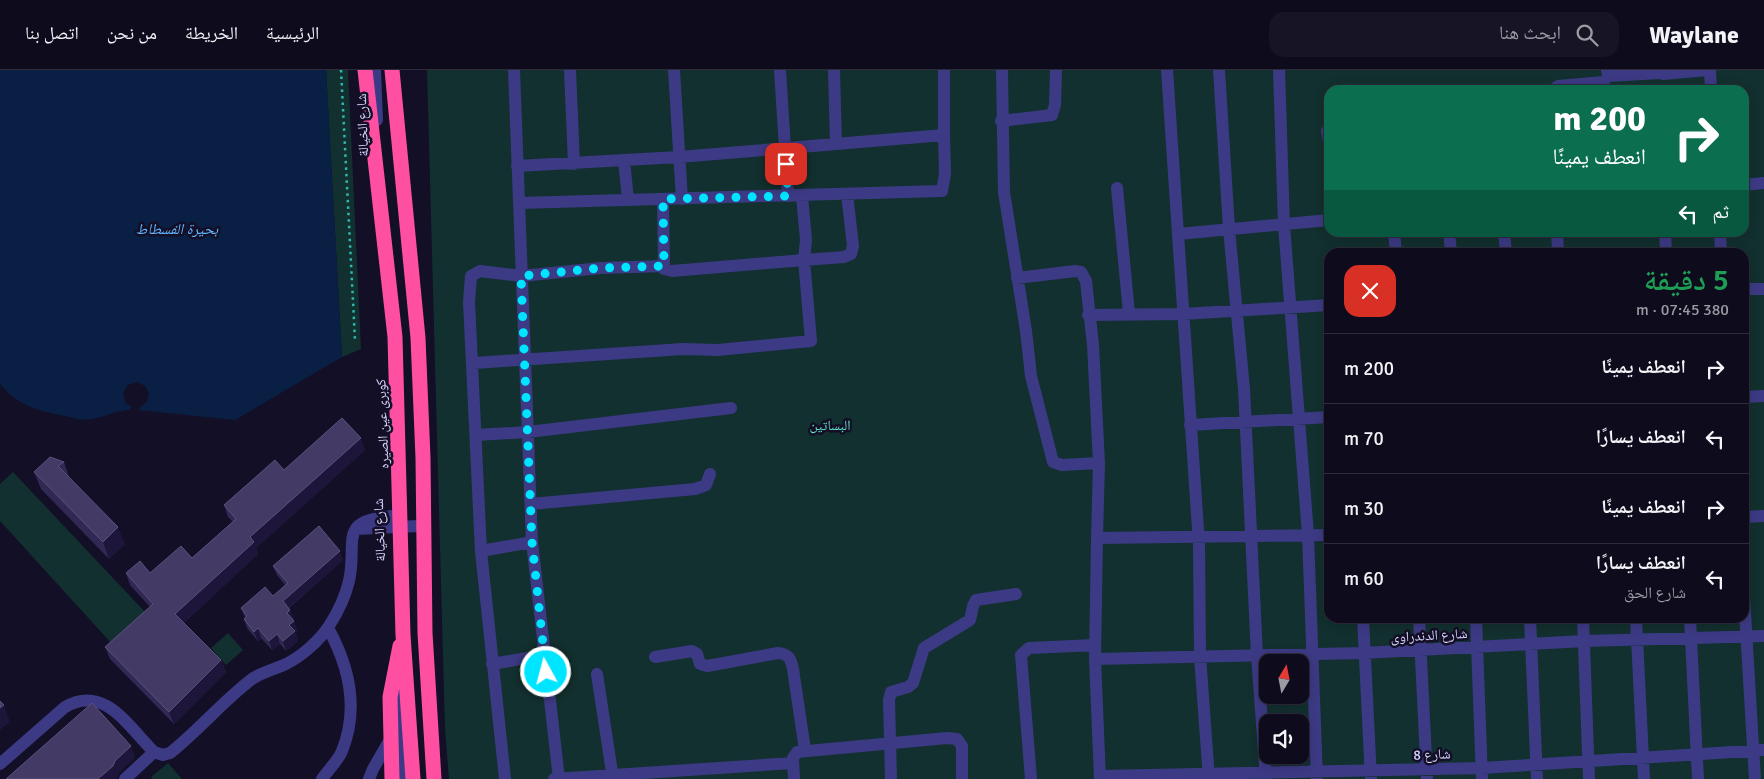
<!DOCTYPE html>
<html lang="ar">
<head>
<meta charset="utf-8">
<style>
  :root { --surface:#0e0b1c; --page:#171425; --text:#f1f3f6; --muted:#9b9ba3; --line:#2e2b3b }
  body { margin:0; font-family:Signika,"Noto Naskh Arabic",sans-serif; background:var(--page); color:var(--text); direction:rtl; height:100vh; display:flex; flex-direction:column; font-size:19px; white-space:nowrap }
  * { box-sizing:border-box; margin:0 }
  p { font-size:16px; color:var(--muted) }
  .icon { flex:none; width:28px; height:28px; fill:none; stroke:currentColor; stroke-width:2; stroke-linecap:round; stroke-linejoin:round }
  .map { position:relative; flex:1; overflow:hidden; direction:ltr }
  .side { position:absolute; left:1324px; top:178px; width:425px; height:375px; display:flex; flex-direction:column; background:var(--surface); border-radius:15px; box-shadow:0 2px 12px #0003,0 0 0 1px var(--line); direction:rtl }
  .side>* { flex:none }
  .top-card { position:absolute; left:1324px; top:15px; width:425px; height:152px; border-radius:15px; box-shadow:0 2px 12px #0003,0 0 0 1px var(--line); direction:rtl; background:#0b6e4f; color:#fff; overflow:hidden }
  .needle { width:32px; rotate:10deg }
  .tools { position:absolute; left:1259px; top:584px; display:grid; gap:10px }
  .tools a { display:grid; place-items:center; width:50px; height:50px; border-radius:10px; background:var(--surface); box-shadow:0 2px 12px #0003,0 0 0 1px var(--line); font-size:25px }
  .pin { position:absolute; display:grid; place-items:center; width:42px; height:42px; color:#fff; margin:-21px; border-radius:10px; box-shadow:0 2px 8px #0006 }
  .me { position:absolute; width:55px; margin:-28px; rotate:353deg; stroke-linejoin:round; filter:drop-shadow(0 0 4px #0008) }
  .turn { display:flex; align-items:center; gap:18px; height:105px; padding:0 20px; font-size:22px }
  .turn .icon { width:65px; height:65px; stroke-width:2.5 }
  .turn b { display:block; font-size:35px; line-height:42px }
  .then { display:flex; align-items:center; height:48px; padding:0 20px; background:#0003; gap:10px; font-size:19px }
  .round { display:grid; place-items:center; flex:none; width:52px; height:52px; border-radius:15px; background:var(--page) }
  .head { display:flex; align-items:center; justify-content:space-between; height:85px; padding:0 20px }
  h1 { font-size:30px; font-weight:600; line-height:38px; color:#1e9e55 }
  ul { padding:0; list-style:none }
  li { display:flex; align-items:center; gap:15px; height:70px; padding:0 20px; border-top:1px solid var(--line) }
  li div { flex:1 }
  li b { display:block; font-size:19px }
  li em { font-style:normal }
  header { display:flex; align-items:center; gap:30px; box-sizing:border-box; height:70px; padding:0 25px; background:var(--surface); border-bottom:1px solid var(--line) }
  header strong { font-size:24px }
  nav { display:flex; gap:28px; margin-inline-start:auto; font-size:18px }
  .search { width:350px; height:45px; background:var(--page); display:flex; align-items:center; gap:12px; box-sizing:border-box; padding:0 18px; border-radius:15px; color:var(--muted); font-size:19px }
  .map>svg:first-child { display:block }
  .green { fill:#12302f; fill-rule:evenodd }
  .water { fill:#0a1f44 }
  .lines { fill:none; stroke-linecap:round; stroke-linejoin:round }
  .path { stroke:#2fb8b0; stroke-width:2.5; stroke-dasharray:2.5 4; stroke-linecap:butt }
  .minor { stroke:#3d3a85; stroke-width:12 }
  .highway-bridge { stroke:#ff4fa3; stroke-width:15 }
  .wall { fill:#312854 }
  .shaded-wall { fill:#1d163a }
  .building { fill:#433a66; stroke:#5a527e }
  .route { stroke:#00e5ff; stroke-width:9; stroke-dasharray:0 16.2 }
  .labels { text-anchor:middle; stroke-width:5; stroke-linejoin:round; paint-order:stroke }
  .street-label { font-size:14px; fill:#d9d4ff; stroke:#130f26 }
  .park-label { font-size:14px; fill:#5fe0c0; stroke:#130f26 }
  .water-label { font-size:15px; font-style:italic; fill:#62b6ff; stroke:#130f26 }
</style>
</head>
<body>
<header>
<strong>Waylane</strong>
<div class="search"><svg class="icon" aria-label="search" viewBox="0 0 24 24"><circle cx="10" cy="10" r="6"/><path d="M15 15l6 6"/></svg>ابحث هنا</div>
<nav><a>الرئيسية</a><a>الخريطة</a><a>من نحن</a><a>اتصل بنا</a></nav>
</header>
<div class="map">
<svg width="1764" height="709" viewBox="0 0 1764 709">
  <rect width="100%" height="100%" fill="#130f26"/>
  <path class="green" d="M326,0H348L361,279L342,287Z
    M427,0H1764V709H449L445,659ZM1329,20H1744V162H1329ZM1329,182H1744V548H1329ZM1268,592H1300V625H1268ZM1268,652H1300V685H1268Z
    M13,402L146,543L113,575L0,451V414Z
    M228,563L243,580L226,595L211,578Z
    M168,693L182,709H153L151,707Z"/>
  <path class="water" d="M0,0H326L342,287L235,350L139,340L140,337L147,332L149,324L145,316L137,312L128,315L123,323L125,332L131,337L130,340C116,340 106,347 92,349C83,351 74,348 65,346C39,341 18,336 0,314Z"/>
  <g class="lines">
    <path class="path" d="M341,0L355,270"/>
    <path class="minor" d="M375,0L377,50
      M514,0L532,472L559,709
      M570,0L574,94
      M674,0L682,129
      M780,0L788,126
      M834,0L836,74
      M1002,0L1004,122L1026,261L1031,306L1053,392L1062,395L1099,393
      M1167,0L1178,164
      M1219,0L1229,159L1244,319L1257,585L1266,709
      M1279,0L1284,155L1308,465L1317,709
      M1607,0L1608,6L1660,3
      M1659,0L1663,4L1708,0
      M1710,0L1711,20
      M1553,20L1558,16L1604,12
      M1001,51L1052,45L1055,35L1056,0
      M1327,61L1329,72
      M624,90L628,130
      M517,96L679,87L944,65V0
      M1744,115L1764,113
      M1117,118L1129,243
      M663,129L664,199L672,201L804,190L806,170L802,126
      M519,133L942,121L945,104L944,65
      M1394,162L1396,182
      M1449,162L1451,182
      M1504,162L1506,182
      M1557,162L1558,182
      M1665,162L1666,182
      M1720,162L1721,182
      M1017,208L1075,201L1081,202L1086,211L1093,275L1099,393L1097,468
      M1744,219H1764
      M1088,245L1183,244L1329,235
      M474,293L683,279L718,280L811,271L804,190L844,187L851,184L853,176L847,124
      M1744,327L1764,326
      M1190,355L1329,347
      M476,365L528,362L731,338
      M531,434L695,419L706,415L710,404
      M1744,447L1764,446
      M356,459L418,456
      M481,481L532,472
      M1744,526L1755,709
      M1363,548L1371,709
      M1419,548L1427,709
      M1476,548L1482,709
      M1530,548L1537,709
      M1583,548L1589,709
      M1636,548L1644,709
      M1690,548L1698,709
      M655,587L692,581L697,584L700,594L707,596L778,583C789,584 791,589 793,599L805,680
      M1095,589L1363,583L1585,571L1764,566
      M492,594L544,585
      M398,604L400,653L405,709
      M597,604L613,709
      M0,694L65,637C104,614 128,656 154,682L163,685L170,683C199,660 223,631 252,609C262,602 275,599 286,594C302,586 319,571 329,556C338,542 345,528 349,511C358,472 336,450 393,446
      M1100,706L1482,698L1764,680
      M125,709L154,682
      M322,709C328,700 338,691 342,681C359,639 349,596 328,558
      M369,709L373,699L392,666
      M505,709L481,481L469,232L471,206L480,201L521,206L601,198L664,196
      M554,709L793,693
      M794,709L793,688L797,682L947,668L957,669L962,676V709
      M891,709L889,630L891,622L908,617L913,613L924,578L970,550L973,536L976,530L1016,524
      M1031,709L1021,585L1029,578L1095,575
      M1100,709L1095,589L1097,468L1329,465
      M1209,709L1200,586L1199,474L1178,164L1329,150"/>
    <path class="highway-bridge" d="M365,0L395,267L403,565L413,709
      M392,0L418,268L423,388L425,563L434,709
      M392,709L390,627L400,576"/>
  </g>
  <path class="wall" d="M365,380L256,478L258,484L184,553L221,590L226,602L174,654L110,589L105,577L150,537L130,515L126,503H150L192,488L233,452L228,447L224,435L284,400Z
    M64,392L69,407L125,474L109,489L41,419L34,402Z
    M343,490L289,538L297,560L295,562L298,571L286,581L280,574L272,580L261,568L258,571L247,558L244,549L245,548L241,538L273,526L285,515L277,505L273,496Z"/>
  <path class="shaded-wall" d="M361,368L365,380L256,478L258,484L180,557L175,544L250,467Z
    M118,457L125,474L109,489L103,472Z
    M340,481L343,490L286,540L283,531Z
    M290,540L294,549L290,552L287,543Z
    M294,551L297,560L295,562L298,571L286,581L283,571L289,555Z
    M258,558L261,568L258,571L254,562Z
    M277,564L280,574L272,580L269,571Z
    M221,590L226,602L174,654L169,642Z
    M4,635L10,652L0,660V638Z
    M131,676L135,688L119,703L117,709H98L115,691Z"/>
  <path class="building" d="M342,348L361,368L250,467L254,472L175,544L221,590L169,642L105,577L153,534L126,503L140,491L150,503L181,476L192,488L236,449L224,435L275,390L284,400Z
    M50,387L64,392L58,396L118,457L103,472L34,402Z
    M319,456L340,481L283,531L290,540L287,543L294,551L289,555L295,561L283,571L277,564L269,571L258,558L254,562L244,549L247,546L241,538L265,517L273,526L288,513L273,496Z
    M0,631L4,635L0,638Z
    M92,633L131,676L115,691L113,696L98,709H6Z"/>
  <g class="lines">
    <path class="route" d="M546,602L532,472L521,206L601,198L664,196L663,129L788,126L786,94"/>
  </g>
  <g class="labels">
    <g class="street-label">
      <text transform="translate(362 55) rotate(-92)" y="5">شارع الخيالة</text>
      <text transform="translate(382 354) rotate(-92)" y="5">كوبرى عين الصيره</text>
      <text transform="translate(379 460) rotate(-92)" y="5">شارع الخيالة</text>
      <text transform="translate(1429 565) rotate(-3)" y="5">شارع الدندراوى</text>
      <text transform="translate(1432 684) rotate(-2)" y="5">شارع 8</text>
    </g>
    <g class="park-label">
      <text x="830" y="360">البساتين</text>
    </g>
    <g class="water-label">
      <text x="177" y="164">بحيرة الفسطاط</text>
    </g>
  </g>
</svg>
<div class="tools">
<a><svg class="needle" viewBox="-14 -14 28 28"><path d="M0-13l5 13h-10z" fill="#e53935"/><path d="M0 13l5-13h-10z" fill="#9b9ba3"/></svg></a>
<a><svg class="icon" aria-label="sound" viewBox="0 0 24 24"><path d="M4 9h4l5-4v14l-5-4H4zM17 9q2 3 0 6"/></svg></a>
</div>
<div class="pin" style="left:786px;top:94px;background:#d93025"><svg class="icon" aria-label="arrive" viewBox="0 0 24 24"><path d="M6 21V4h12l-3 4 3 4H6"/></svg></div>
<svg class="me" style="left:546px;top:602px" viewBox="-20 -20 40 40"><circle r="17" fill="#00e5ff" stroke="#fff" stroke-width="3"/><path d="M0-11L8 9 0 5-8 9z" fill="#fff"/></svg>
<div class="top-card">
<div class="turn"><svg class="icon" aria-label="right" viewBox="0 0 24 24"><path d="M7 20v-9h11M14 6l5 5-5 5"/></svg><div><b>200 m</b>انعطف يمينًا</div></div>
<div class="then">ثم<svg class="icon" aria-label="left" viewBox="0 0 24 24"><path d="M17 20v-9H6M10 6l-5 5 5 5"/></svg></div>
</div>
<section class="side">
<div class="head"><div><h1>5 دقيقة</h1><p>380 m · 07:45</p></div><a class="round" style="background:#d93025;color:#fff"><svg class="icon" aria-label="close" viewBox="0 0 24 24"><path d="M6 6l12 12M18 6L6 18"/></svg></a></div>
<ul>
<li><svg class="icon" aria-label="right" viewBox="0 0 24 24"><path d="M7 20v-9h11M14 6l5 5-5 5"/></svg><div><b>انعطف يمينًا</b></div><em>200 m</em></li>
<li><svg class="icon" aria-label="left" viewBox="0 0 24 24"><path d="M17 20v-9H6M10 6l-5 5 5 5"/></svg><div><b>انعطف يسارًا</b></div><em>70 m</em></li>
<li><svg class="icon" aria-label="right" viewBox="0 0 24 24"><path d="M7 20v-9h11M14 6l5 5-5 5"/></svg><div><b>انعطف يمينًا</b></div><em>30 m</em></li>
<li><svg class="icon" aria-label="left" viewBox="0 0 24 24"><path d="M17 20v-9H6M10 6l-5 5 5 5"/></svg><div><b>انعطف يسارًا</b><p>شارع الحق</p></div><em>60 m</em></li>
</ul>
</section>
</div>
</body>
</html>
